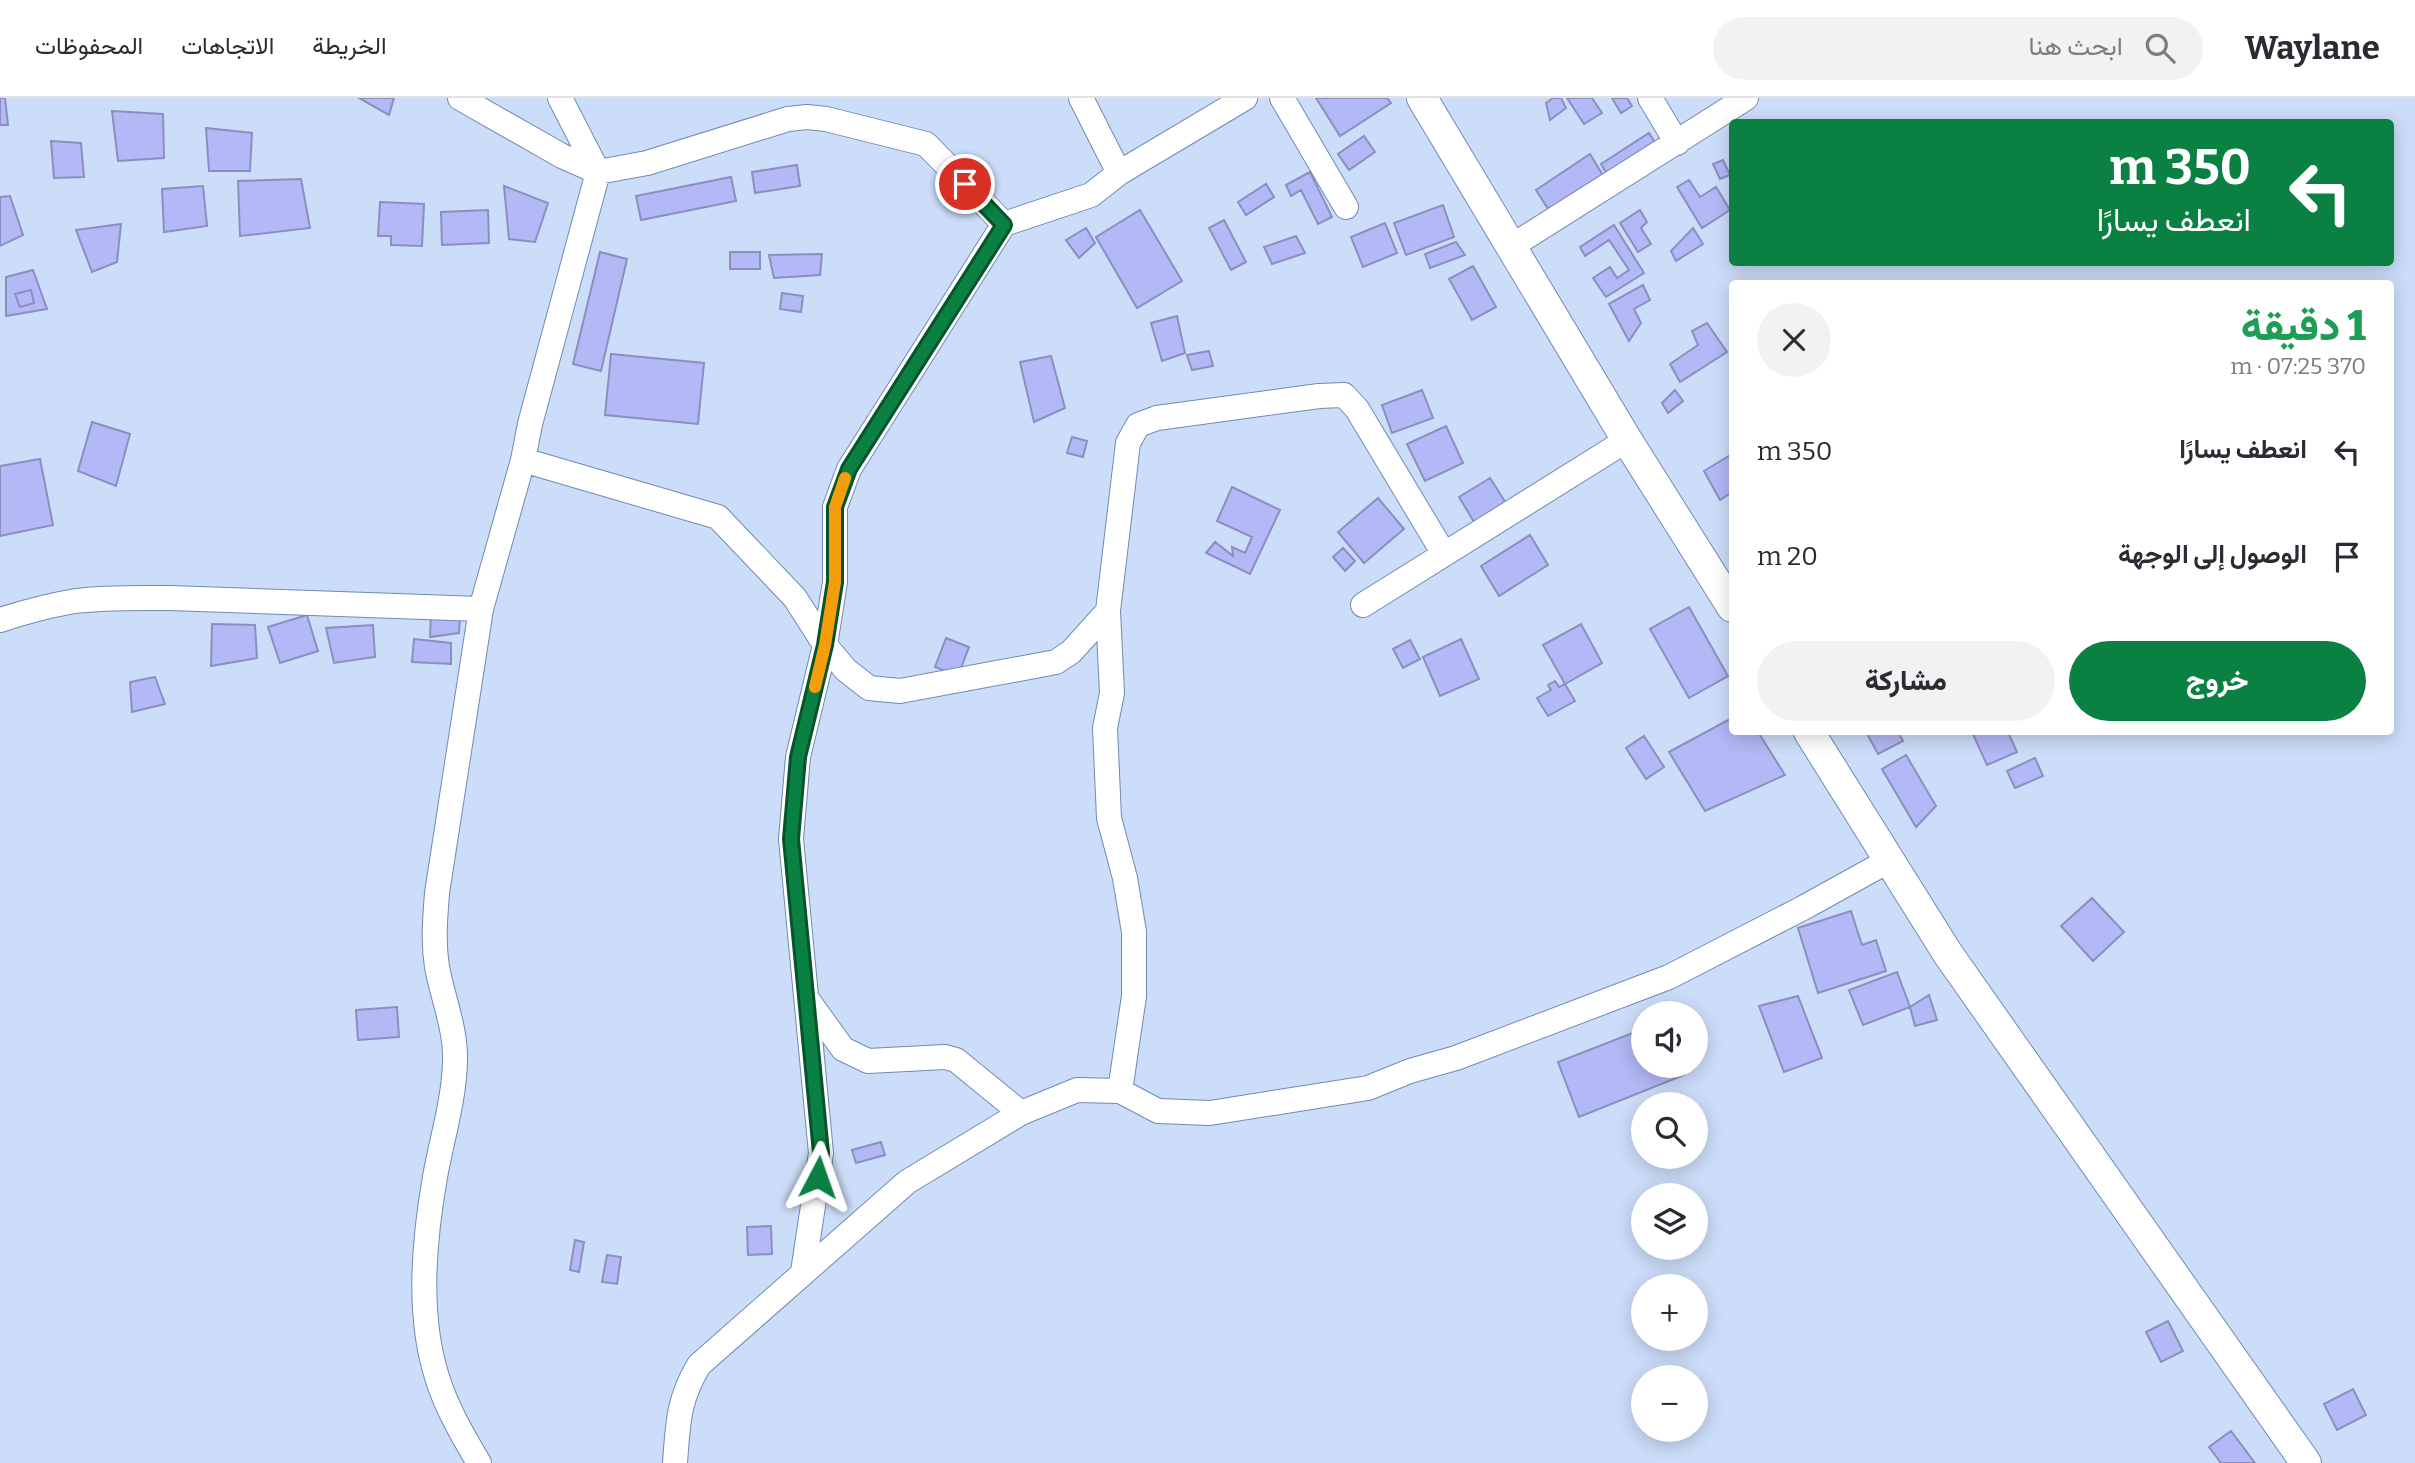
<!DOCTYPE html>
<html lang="ar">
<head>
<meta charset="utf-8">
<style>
  :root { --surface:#fff; --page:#f2f2f3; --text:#2b2b33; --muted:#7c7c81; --line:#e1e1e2; --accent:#0b8043 }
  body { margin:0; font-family:Bitter,Vazirmatn,serif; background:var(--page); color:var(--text); direction:rtl; height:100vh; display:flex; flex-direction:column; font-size:26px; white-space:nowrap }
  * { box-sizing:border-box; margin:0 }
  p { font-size:23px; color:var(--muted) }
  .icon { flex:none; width:38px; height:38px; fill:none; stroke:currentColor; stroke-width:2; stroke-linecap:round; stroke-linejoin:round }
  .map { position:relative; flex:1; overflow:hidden; direction:ltr }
  .panel { position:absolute; left:1729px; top:182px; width:665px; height:455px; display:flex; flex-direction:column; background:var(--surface); border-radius:7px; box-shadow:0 4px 18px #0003; direction:rtl }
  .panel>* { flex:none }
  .hud { position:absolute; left:1729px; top:21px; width:665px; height:147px; border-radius:7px; box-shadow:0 4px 18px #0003; direction:rtl; background:#0b8043; color:#fff; overflow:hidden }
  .controls { position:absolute; left:1631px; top:903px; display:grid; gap:14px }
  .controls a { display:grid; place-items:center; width:77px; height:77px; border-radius:50%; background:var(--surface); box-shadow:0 4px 18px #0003; font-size:35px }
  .pin { position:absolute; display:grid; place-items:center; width:60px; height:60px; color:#fff; margin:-30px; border:4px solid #fff; border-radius:50%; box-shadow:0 2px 7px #0007 }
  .me { position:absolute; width:77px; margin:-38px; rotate:4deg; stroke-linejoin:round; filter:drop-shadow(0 0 5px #0008) }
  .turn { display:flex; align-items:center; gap:24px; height:147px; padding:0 28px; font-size:32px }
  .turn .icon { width:91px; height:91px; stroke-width:2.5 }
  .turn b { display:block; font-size:49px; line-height:60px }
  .round { display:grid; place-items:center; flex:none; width:74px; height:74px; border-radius:37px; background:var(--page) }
  .overview { display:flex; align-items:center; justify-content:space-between; height:119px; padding:0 28px }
  h1 { font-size:42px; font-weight:800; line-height:52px; color:#1e9e55 }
  .button { display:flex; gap:14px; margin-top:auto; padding:14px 28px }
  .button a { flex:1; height:80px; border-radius:42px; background:var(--accent); color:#fff; font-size:28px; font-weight:800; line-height:80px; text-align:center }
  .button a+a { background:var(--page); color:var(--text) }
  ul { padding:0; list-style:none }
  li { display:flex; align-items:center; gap:21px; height:105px; padding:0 28px }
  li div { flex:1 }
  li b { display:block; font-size:26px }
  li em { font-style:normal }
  header { display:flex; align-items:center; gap:42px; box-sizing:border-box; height:98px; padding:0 35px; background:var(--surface); border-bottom:2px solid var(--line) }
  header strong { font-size:33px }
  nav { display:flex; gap:38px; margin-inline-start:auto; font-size:24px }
  .search { width:490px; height:63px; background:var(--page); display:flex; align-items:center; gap:18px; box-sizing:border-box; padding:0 24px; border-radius:38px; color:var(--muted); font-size:26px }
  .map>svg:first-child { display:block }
  .building { fill:#b3b8f6; stroke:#8b8fbf; stroke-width:2 }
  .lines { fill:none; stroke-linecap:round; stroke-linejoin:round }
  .minor-casing { stroke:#708ab5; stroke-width:26 }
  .major-casing { stroke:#708ab5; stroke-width:32 }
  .minor { stroke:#fff; stroke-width:24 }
  .major { stroke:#fff; stroke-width:30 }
  .route-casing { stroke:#07532c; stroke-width:18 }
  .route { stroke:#0b8043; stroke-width:12 }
  .slow { stroke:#f59e0b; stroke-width:12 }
</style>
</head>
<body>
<header>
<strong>Waylane</strong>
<div class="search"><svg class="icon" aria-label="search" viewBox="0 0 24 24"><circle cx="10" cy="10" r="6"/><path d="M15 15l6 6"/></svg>ابحث هنا</div>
<nav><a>الخريطة</a><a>الاتجاهات</a><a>المحفوظات</a></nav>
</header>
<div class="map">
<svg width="2415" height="1365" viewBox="0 0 2415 1365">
  <rect width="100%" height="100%" fill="#ccddf9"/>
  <path class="building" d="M0,0H5L8,27H0Z
    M359,0H394L389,17Z
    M1316,0H1387L1391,5L1340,38Z
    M1553,0H1561L1566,10L1550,22L1546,5Z
    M1567,0H1592L1602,15L1584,26Z
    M1612,0H1627L1632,8L1621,15Z
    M112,13L163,16L164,60L118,63Z
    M206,30L252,35L250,73H209Z
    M1649,35L1658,49L1610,81L1601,66Z
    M1364,38L1375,54L1349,72L1338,56Z
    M51,43L81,45L84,79L54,80Z
    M1590,56L1604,79L1550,114L1536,92Z
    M1723,62L1730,77L1720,81L1713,66Z
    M797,67L800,88L755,95L752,74Z
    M1310,74L1332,119L1318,126L1301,92L1291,98L1286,87Z
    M731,79L736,103L641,122L636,98Z
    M301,81L310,130L240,138L238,83Z
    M1689,82L1700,99L1716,89L1730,112L1702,130L1677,89Z
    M1266,86L1274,99L1246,117L1238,104Z
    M203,88L207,128L164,134L162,91Z
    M504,88L548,105L535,144L509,141Z
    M10,98L23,137L0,148V99Z
    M380,104L424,106L422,148L391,147V138H378Z
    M1443,107L1454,139L1406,157L1394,125Z
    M488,112L489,145L442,147L441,114Z
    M1140,112L1182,183L1137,210L1096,139Z
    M1640,112L1647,124L1641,130L1651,146L1638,154L1620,125Z
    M1224,122L1246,164L1231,172L1209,130Z
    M1385,125L1397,155L1363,169L1351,139Z
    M121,126L117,164L92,174L76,132Z
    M1614,127L1644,175L1606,199L1593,180L1610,169L1617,180L1629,172L1609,142L1585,158L1580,149Z
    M1086,130L1095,145L1079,160L1066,142Z
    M1693,130L1703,146L1676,163L1671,153Z
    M1296,138L1305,155L1272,166L1264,149Z
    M1456,144L1465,157L1430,170L1425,156Z
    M600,154L627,161L601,273L573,266Z
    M730,154H760V171H730Z
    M822,156L820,177L774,180L769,157Z
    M1473,168L1496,209L1472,222L1449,181Z
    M33,172L47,211L6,218V179Z
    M1643,187L1650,202L1634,211L1641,225L1629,243L1609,206Z
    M31,192L34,205L20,209L15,196Z
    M782,195L803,198L801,214L780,211Z
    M1177,218L1185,255L1162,263L1151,225Z
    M1707,225L1727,254L1680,284L1670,266L1698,247L1692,233Z
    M1209,253L1213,268L1192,272L1187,257Z
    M611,256L704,265L698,326L605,317Z
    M1051,258L1065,310L1034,324L1020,264Z
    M1422,292L1433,320L1392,335L1382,307Z
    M1675,292L1683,303L1668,315L1662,305Z
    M92,324L130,336L116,388L78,373Z
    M1446,328L1463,365L1425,383L1407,346Z
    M1072,339L1087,343L1083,359L1067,355Z
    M1732,356V394L1720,402L1704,373Z
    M40,361L53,427L0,438V368Z
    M1490,380L1509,410L1477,429L1459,399Z
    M1232,389L1280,412L1250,476L1206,455L1215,444L1233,458L1232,449L1245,455L1252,439L1217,423Z
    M1378,400L1404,431L1364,465L1338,434Z
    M1530,437L1548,467L1499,498L1481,468Z
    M1343,450L1355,463L1345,473L1333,459Z
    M1689,509L1728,578L1689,600L1650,531Z
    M431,515L460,517L459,535L430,539Z
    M307,517L318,553L280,565L268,529Z
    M212,526L255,527L257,560L211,568Z
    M1581,526L1602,565L1565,586L1543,547Z
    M373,527L375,559L334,565L326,530Z
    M946,540L969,549L958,578L935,569Z
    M414,541L451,545V566L412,564Z
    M1461,541L1479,581L1440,598L1423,559Z
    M1410,542L1420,561L1403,570L1393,551Z
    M155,579L165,606L132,614L130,584Z
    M1555,583L1559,589L1565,586L1575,603L1548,618L1537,600L1551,592L1548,587Z
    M1732,620V634H1758L1785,677L1705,713L1669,654Z
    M1866,634H1898L1903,643L1878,656Z
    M1972,634H2008L2017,654L1987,667Z
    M1644,638L1664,669L1646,681L1626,650Z
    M1906,657L1936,708L1916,729L1882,671Z
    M2035,660L2043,678L2015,690L2007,673Z
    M2092,800L2124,834L2093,863L2061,828Z
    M1851,813L1862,847L1876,842L1886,873L1818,895L1798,830Z
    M1897,874L1910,909L1863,927L1849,892Z
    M1929,897L1937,922L1915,928L1910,909Z
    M1798,898L1822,960L1784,974L1759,908Z
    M397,909L399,939L358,942L356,912Z
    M1643,931V968H1680L1684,977L1579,1019L1558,964Z
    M881,1044L885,1057L856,1065L852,1052Z
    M771,1128L772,1156L748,1157L747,1129Z
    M575,1142L584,1144L579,1174L570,1172Z
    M607,1157L621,1159L617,1186L602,1184Z
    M2168,1223L2183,1253L2161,1264L2146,1234Z
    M2353,1291L2366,1317L2337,1332L2324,1306Z
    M2231,1333L2255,1365H2221L2209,1349Z"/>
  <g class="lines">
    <defs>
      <path id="minor" d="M460,0L562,58L598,74L647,65L788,21L807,19L826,21L926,46L1004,126L1091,97L1119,75L1245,0
        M1081,0L1119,75
        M1282,0L1346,109
        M1650,0L1677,45
        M1512,148L1746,0
        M523,362L718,419L795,500L825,547L846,572L869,590L900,593L1056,564L1071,554L1108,513
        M1363,507L1627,342
        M0,522C25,514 50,507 76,503C106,499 139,500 170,500L481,511
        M807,901L843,951L868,963L945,959L956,962L1021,1015
        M1120,993L1134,898V834L1125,780L1109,720L1105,630L1112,595L1108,513L1128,345L1138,327L1157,320L1319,298L1344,297L1357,311L1444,456
        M803,1174L821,1055L791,741L798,659L825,547L835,484V409L849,371L1004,126
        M479,1365C463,1338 446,1309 437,1279C417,1216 424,1142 435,1079C442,1040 454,1003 455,963C456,931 443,901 437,869C433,844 435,821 437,795L481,511L523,362L530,326L598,74L560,0
        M675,1365C678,1325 678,1302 699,1267L907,1084L1021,1015L1077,992L1120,993L1158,1013L1210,1015L1368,990L1410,973L1456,960L1669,879L1803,810L1888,763"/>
      <path id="major" d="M1422,0L1627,342L1732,509
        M1809,634L1948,856L2306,1365"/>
    </defs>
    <use href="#minor" class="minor-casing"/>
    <use href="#major" class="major-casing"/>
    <use href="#minor" class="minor"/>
    <use href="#major" class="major"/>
  </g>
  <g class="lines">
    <defs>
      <path id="route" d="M818,1079L821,1055L791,741L798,659L825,547L835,484V409L849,371L1004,127L965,86"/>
    </defs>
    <use href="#route" class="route-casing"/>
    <use href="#route" class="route"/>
    <path class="slow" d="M815,589L825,547L835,484V409L845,380"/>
  </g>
</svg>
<div class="controls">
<a><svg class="icon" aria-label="sound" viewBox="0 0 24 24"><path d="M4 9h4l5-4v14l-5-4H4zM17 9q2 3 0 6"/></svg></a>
<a><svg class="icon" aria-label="search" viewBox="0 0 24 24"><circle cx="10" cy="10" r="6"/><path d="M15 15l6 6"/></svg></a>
<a><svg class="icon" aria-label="layers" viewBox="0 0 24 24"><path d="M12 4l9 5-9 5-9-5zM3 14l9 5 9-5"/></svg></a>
<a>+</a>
<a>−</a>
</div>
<div class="pin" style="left:965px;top:86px;background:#d93025"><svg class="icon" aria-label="arrive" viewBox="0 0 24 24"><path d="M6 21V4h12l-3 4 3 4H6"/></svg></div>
<svg class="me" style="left:818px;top:1079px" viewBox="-20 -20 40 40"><path d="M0-17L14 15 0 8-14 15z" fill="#0b8043" stroke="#fff" stroke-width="4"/></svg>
<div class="hud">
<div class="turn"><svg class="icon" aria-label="left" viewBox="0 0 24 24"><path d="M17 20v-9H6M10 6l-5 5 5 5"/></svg><div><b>350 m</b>انعطف يسارًا</div></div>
</div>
<section class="panel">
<div class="overview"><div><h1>1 دقيقة</h1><p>370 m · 07:25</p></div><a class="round"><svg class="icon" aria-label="close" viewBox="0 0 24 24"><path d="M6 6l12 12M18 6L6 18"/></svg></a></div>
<ul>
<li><svg class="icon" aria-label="left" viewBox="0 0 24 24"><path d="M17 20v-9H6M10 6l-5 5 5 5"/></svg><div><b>انعطف يسارًا</b></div><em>350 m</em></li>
<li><svg class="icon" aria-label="arrive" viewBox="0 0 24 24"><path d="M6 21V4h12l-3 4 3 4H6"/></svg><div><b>الوصول إلى الوجهة</b></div><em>20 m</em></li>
</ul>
<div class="button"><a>خروج</a><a>مشاركة</a></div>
</section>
</div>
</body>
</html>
